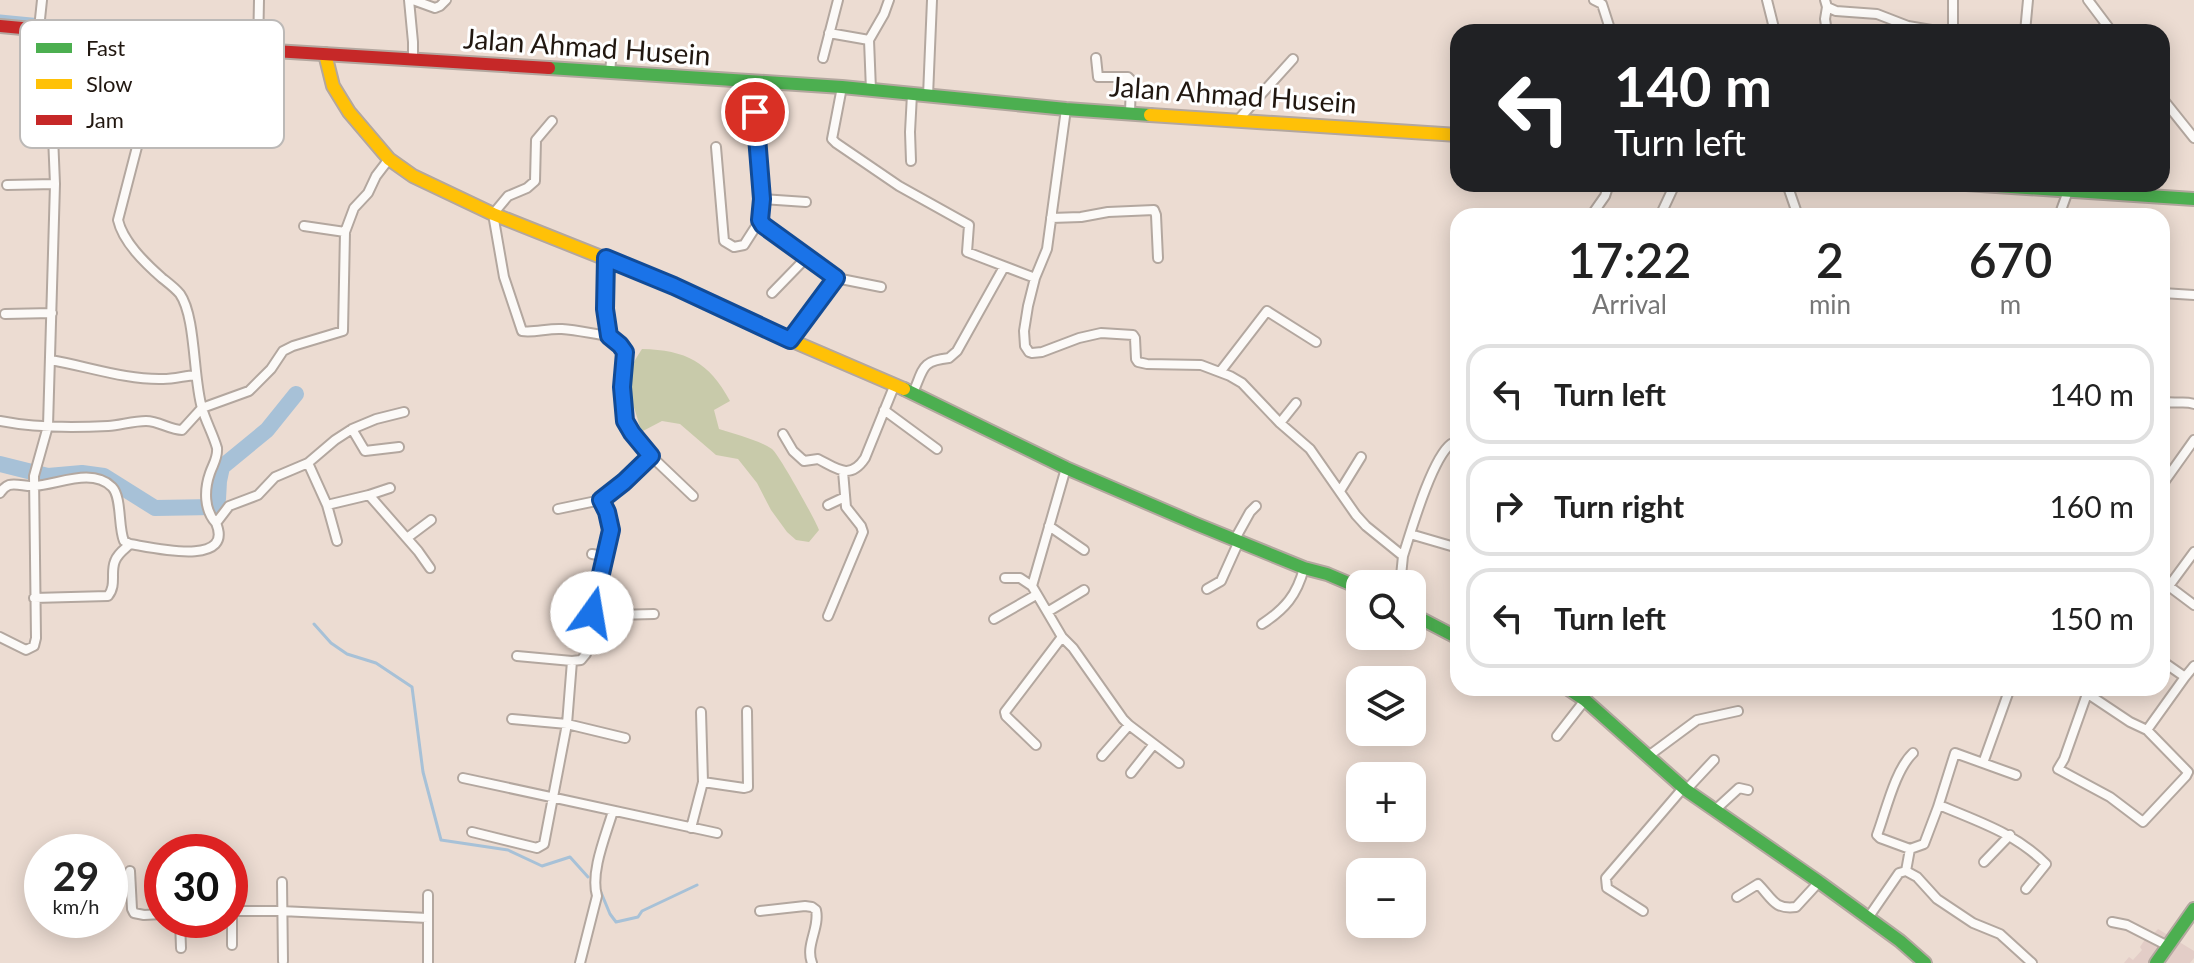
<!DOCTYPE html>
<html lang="en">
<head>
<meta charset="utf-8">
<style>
  :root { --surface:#fff; --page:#f6f6f6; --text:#222; --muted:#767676; --line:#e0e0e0 }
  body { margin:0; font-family:Lato,sans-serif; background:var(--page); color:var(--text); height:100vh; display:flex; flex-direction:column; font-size:30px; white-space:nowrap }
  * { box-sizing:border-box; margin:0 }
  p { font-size:26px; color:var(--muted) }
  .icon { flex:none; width:44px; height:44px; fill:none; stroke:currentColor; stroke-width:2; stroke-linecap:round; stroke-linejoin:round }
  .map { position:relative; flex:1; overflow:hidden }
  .details { position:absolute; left:1450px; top:208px; width:720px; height:488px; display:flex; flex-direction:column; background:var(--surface); border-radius:24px; box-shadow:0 4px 20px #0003 }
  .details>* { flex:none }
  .guide { position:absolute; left:1450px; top:24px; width:720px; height:168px; border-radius:24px; box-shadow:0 4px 20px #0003; background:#202124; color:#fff; overflow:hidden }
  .buttons { position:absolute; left:1346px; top:570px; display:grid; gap:16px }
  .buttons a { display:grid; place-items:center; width:80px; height:80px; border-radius:16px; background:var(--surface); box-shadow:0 4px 20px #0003; font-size:40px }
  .speed { position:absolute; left:24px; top:834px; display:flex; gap:16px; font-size:40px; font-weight:700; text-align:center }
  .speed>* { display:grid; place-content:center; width:104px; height:104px; border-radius:50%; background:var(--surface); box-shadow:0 4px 20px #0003; line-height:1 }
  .speed small { font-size:20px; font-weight:400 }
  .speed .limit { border:12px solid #d22; background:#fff; color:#111 }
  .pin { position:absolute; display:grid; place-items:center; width:68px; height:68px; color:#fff; margin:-34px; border:4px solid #fff; border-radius:50%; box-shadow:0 2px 8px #0007 }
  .me { position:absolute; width:88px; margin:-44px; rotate:13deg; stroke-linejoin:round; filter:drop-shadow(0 0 6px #0008) }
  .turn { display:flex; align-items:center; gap:28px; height:168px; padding:0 32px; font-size:36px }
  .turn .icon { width:104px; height:104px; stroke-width:2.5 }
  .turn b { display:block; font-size:56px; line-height:68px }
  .eta { display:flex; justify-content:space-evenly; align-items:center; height:136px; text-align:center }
  .eta b { font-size:48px; font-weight:600; line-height:56px }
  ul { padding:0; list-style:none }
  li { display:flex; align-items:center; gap:24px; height:100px; margin:0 16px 12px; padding:0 16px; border:4px solid var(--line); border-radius:24px }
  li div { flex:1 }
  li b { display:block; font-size:30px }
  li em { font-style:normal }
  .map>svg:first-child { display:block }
  .commercial { fill:#e3cdc7 }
  .forest { fill:#c8caaa }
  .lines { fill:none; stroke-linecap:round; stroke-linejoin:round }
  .stream { stroke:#a7c1d7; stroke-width:3 }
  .canal { stroke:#a7c1d7; stroke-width:9 }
  .river { stroke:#a7c1d7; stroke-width:16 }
  .street-casing { stroke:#b3a79f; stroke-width:12 }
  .fast-casing { stroke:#b3a79f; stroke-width:16 }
  .slow-casing { stroke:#b3a79f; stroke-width:16 }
  .jam-casing { stroke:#b3a79f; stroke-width:16 }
  .street { stroke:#fcfaf8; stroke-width:8 }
  .fast { stroke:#4caf50; stroke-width:12 }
  .slow { stroke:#ffc107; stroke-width:12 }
  .jam { stroke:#c62828; stroke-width:12 }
  .route-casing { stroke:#114b97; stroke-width:20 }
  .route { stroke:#1a73e8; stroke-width:14 }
  .labels { text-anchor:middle; stroke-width:6; stroke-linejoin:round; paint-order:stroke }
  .street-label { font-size:28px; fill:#211710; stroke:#fff }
  .key { fill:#fff; stroke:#bcb9b7; stroke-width:2 }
  .key-label { font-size:22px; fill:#211710 }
</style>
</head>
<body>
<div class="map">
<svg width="2194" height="963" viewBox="0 0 2194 963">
  <rect width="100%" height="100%" fill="#ecdcd2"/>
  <path class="commercial" d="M2158,929L2194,951V958L2190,963H2124L2129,957L2133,960L2142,950L2140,947L2150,932L2154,933Z"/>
  <path class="forest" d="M642,349C686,350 709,362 730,401L714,410L719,429C737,435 756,439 772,449C778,453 815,519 819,530L809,542L796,540L787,532L771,510L757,483L738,459L716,455L680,424L662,421L641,432C633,393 616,387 642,349Z"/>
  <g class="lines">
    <path class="stream" d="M314,624L331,643L347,654L376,663L412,687L423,772L441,840L508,850L542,866L570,857L588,877
      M600,890L610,914L616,922L638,917L642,911L697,885"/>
    <path class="canal" d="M0,19L165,35"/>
    <path class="river" d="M0,464L48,476L82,473L104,476L155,508L214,507L218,499L219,481L222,467L267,430L296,394"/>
    <defs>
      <path id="street" d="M409,0L413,42V61
        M413,0L435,8L440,6L446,0
        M1594,0L1602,4L1611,32
        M1767,0L1775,32
        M1825,0L1827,7L1836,11L1877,14L1908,26L1943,32
        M2088,0L2112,32
        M1827,7L1825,19L1827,32
        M1953,32V0
        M2025,32L2028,0
        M829,33L869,40
        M156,39L160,89L138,143L118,220C123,242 145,263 162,278C167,282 175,288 180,294C196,317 193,378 202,408C206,422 213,434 217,448C218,458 213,464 210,473C204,490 204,510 216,523
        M258,50L259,0
        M823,58L838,0
        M1096,58L1098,77H1128L1131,80L1130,113
        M610,72L612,51
        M753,82L756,143L762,199L760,220L767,230L836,278L790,340
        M842,87L832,139L836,143L899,186L969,225L967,252L1035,278
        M871,90L869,40L884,14L889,0
        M928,96L932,0
        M2162,98L2194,138
        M1066,109L1047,249L1035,278L1028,306L1024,331L1025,346L1029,352L1032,353L1042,352L1079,338L1101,333L1133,335L1135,338L1136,359L1138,362L1147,364L1201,365L1230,376L1242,383L1280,423L1310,449L1356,515L1366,526L1403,556L1401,576L1394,584
        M1238,120L1293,59
        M552,121L536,140L535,181L527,188L508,196L493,214L504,277L522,331C534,333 548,328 562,329C578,330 593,334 609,336
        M53,136L138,143
        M716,147L724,241L734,247L744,245L760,220
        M911,161L910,132L912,94
        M1787,184L1798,216
        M7,185L55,184
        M762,199L806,202
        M1591,216L1605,196L1609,184
        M1660,216L1675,184
        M2059,216L2068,191
        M1051,218L1081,217L1108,212L1154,210L1156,215L1158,258
        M304,226L345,232
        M606,258L605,309L609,336L625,352L622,387L625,421L632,433L651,456L693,496
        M836,278L881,287
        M772,293L806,258
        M2162,293L2194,295
        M5,314L52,313
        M50,360C87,366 125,380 163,379C174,379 184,376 195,375
        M1220,372L1267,311L1316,342
        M913,393C924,368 921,361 949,358L957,351L1004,267
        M2162,401C2174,405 2184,400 2194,404
        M884,410L937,449
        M0,421C35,428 72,428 108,426C121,425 133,421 146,421C159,421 170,430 182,430L202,408L249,391L271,369L283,351L293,346L343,331L345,232L354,208L368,193L376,176L389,159
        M1280,423L1296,403
        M352,429L365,451L399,447
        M783,434L793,451L804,461L818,459C836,468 850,481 865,458L895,384
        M308,463L327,505L369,495L418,551L430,568
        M2162,485L2194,440
        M1340,491L1361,457
        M0,493C3,489 4,487 9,485C17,483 26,487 34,486C57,485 92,467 112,487C122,497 118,527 124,541L130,544C150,547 235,568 216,523L229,506L258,495L275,477L308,463L335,440L352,429L376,419L404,412
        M369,495L390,488
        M327,505L337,541
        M828,505L845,497
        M558,509L601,500L651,456
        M1049,526L1084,550
        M1410,534L1458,548
        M407,538L431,520
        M1235,539L1250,512L1256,506
        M592,554L604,556C610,532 612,523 601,500
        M1403,556C1411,531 1432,458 1451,444
        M1005,578H1020L1032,586L1062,637L1073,648L1123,719L1129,725L1179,763
        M2162,581L2194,605
        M1032,586L1066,468
        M2169,586L2194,552
        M1207,589L1221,581L1239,541
        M34,598L108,596C117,585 110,573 115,561C118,553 125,549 130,544
        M1049,611L1084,590
        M592,613L604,556
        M828,616L863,532L861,526L846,507L843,471
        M994,619L1036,595
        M1262,624C1285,609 1297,595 1304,568
        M0,637L26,650L34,646L36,638L34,476L48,426L55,184L53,136L46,92L42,30L40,19L42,0
        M517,656L572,661L581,660L586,654L584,621L586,615L592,613L614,615L654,614
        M2162,661L2185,677L2194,666
        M2079,688L2130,722L2147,730L2185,677
        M2087,694L2064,759L2058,769L2110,797L2143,822L2186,776L2188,772L2147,730
        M512,719L567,724L625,738
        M1557,736L1585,700
        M1036,745L1006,716L1005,712L1062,637
        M1102,756L1129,725
        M1647,757L1697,720L1738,711
        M1983,763L2010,688
        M1131,773L1154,744
        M463,778L717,833
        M703,782L744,788L748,787L747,711
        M1686,790L1714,760
        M1938,807L1955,753L2016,775
        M1715,810L1739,788L1748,790
        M691,828L703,782L701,712
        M472,832L537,848L544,844L567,724L572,661
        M1910,849L1924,844L1938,807H1944C1982,823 2016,834 2046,864L2026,889
        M1984,862L2010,835
        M130,871L132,909L134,913L144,915L162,914
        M1906,871L1917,877L1937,899L1973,923L2000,934L2032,963
        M282,882L283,961
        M428,895V963
        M1737,897L1758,884C1772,898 1774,910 1796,907L1819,882
        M230,911H281L428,918
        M760,911L805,906L812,907L816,910C820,928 805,945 812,963
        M1643,911L1607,888L1606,878L1684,787
        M1868,918L1899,873L1906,871L1910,849L1880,838L1877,835C1886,811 1895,770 1913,753
        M180,920L181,948
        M2112,922L2127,925L2168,946
        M232,945V911
        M580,963L597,896C590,872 606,835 613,811"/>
      <path id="fast" d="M549,68L842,87L1066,109L1150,115
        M1966,184L2194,199
        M904,389L1066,468L1196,524L1304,568L1327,574L1360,588
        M1412,614L1458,638
        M1567,688L1585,700L1686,790L1819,882L1900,941L1925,963
        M2156,963L2194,909"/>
      <path id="slow" d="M325,54L333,86L349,112L389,159L413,176L493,214L674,286L790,340L904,389
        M1150,115L1458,135"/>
      <path id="jam" d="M0,26L258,50L549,68"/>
    </defs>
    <use href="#street" class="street-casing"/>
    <use href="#fast" class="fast-casing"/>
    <use href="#slow" class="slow-casing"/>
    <use href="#jam" class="jam-casing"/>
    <use href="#street" class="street"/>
    <use href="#fast" class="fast"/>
    <use href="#slow" class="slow"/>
    <use href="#jam" class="jam"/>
  </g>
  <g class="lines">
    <defs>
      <path id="route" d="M592,613L611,530L607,512L601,500L624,482L651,456L632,433L625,421L622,387L625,352L620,345L609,336L605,309L606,258L674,286L790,340L836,278L763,225L760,220L762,199L755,112"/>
    </defs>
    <use href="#route" class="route-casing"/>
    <use href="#route" class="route"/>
  </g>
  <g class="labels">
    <g class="street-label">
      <text transform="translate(587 47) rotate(4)" y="10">Jalan Ahmad Husein</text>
      <text transform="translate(1233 95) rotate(4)" y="10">Jalan Ahmad Husein</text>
    </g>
  </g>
  <rect x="20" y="20" width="264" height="128" rx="12" class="key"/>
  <rect x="36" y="43" width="36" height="10" fill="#4caf50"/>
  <rect x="36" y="79" width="36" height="10" fill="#ffc107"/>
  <rect x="36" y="115" width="36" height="10" fill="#c62828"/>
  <g class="key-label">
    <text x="86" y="56">Fast</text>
    <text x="86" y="92">Slow</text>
    <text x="86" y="128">Jam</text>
  </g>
</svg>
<div class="buttons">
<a><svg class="icon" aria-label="search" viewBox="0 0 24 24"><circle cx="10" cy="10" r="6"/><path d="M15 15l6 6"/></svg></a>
<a><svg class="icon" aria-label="layers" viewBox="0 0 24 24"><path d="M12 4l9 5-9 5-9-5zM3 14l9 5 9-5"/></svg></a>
<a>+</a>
<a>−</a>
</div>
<div class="speed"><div>29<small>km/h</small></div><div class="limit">30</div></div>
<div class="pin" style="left:755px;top:112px;background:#d93025"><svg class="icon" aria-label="arrive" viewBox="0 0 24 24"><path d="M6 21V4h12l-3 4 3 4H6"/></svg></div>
<svg class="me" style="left:592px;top:613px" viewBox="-20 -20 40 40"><circle r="19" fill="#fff"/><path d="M0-13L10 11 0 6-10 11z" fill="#1a73e8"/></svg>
<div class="guide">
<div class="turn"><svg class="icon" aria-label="left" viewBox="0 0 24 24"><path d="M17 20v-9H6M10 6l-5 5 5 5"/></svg><div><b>140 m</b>Turn left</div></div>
</div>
<section class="details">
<div class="eta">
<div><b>17:22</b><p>Arrival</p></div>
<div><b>2</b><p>min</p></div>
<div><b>670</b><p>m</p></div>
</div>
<ul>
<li><svg class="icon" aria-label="left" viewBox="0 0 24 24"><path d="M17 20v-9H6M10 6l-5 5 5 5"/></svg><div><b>Turn left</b></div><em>140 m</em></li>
<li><svg class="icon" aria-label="right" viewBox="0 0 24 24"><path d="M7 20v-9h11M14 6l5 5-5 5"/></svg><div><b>Turn right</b></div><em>160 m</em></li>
<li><svg class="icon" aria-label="left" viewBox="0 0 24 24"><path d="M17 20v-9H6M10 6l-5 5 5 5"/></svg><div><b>Turn left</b></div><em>150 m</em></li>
</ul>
</section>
</div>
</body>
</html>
